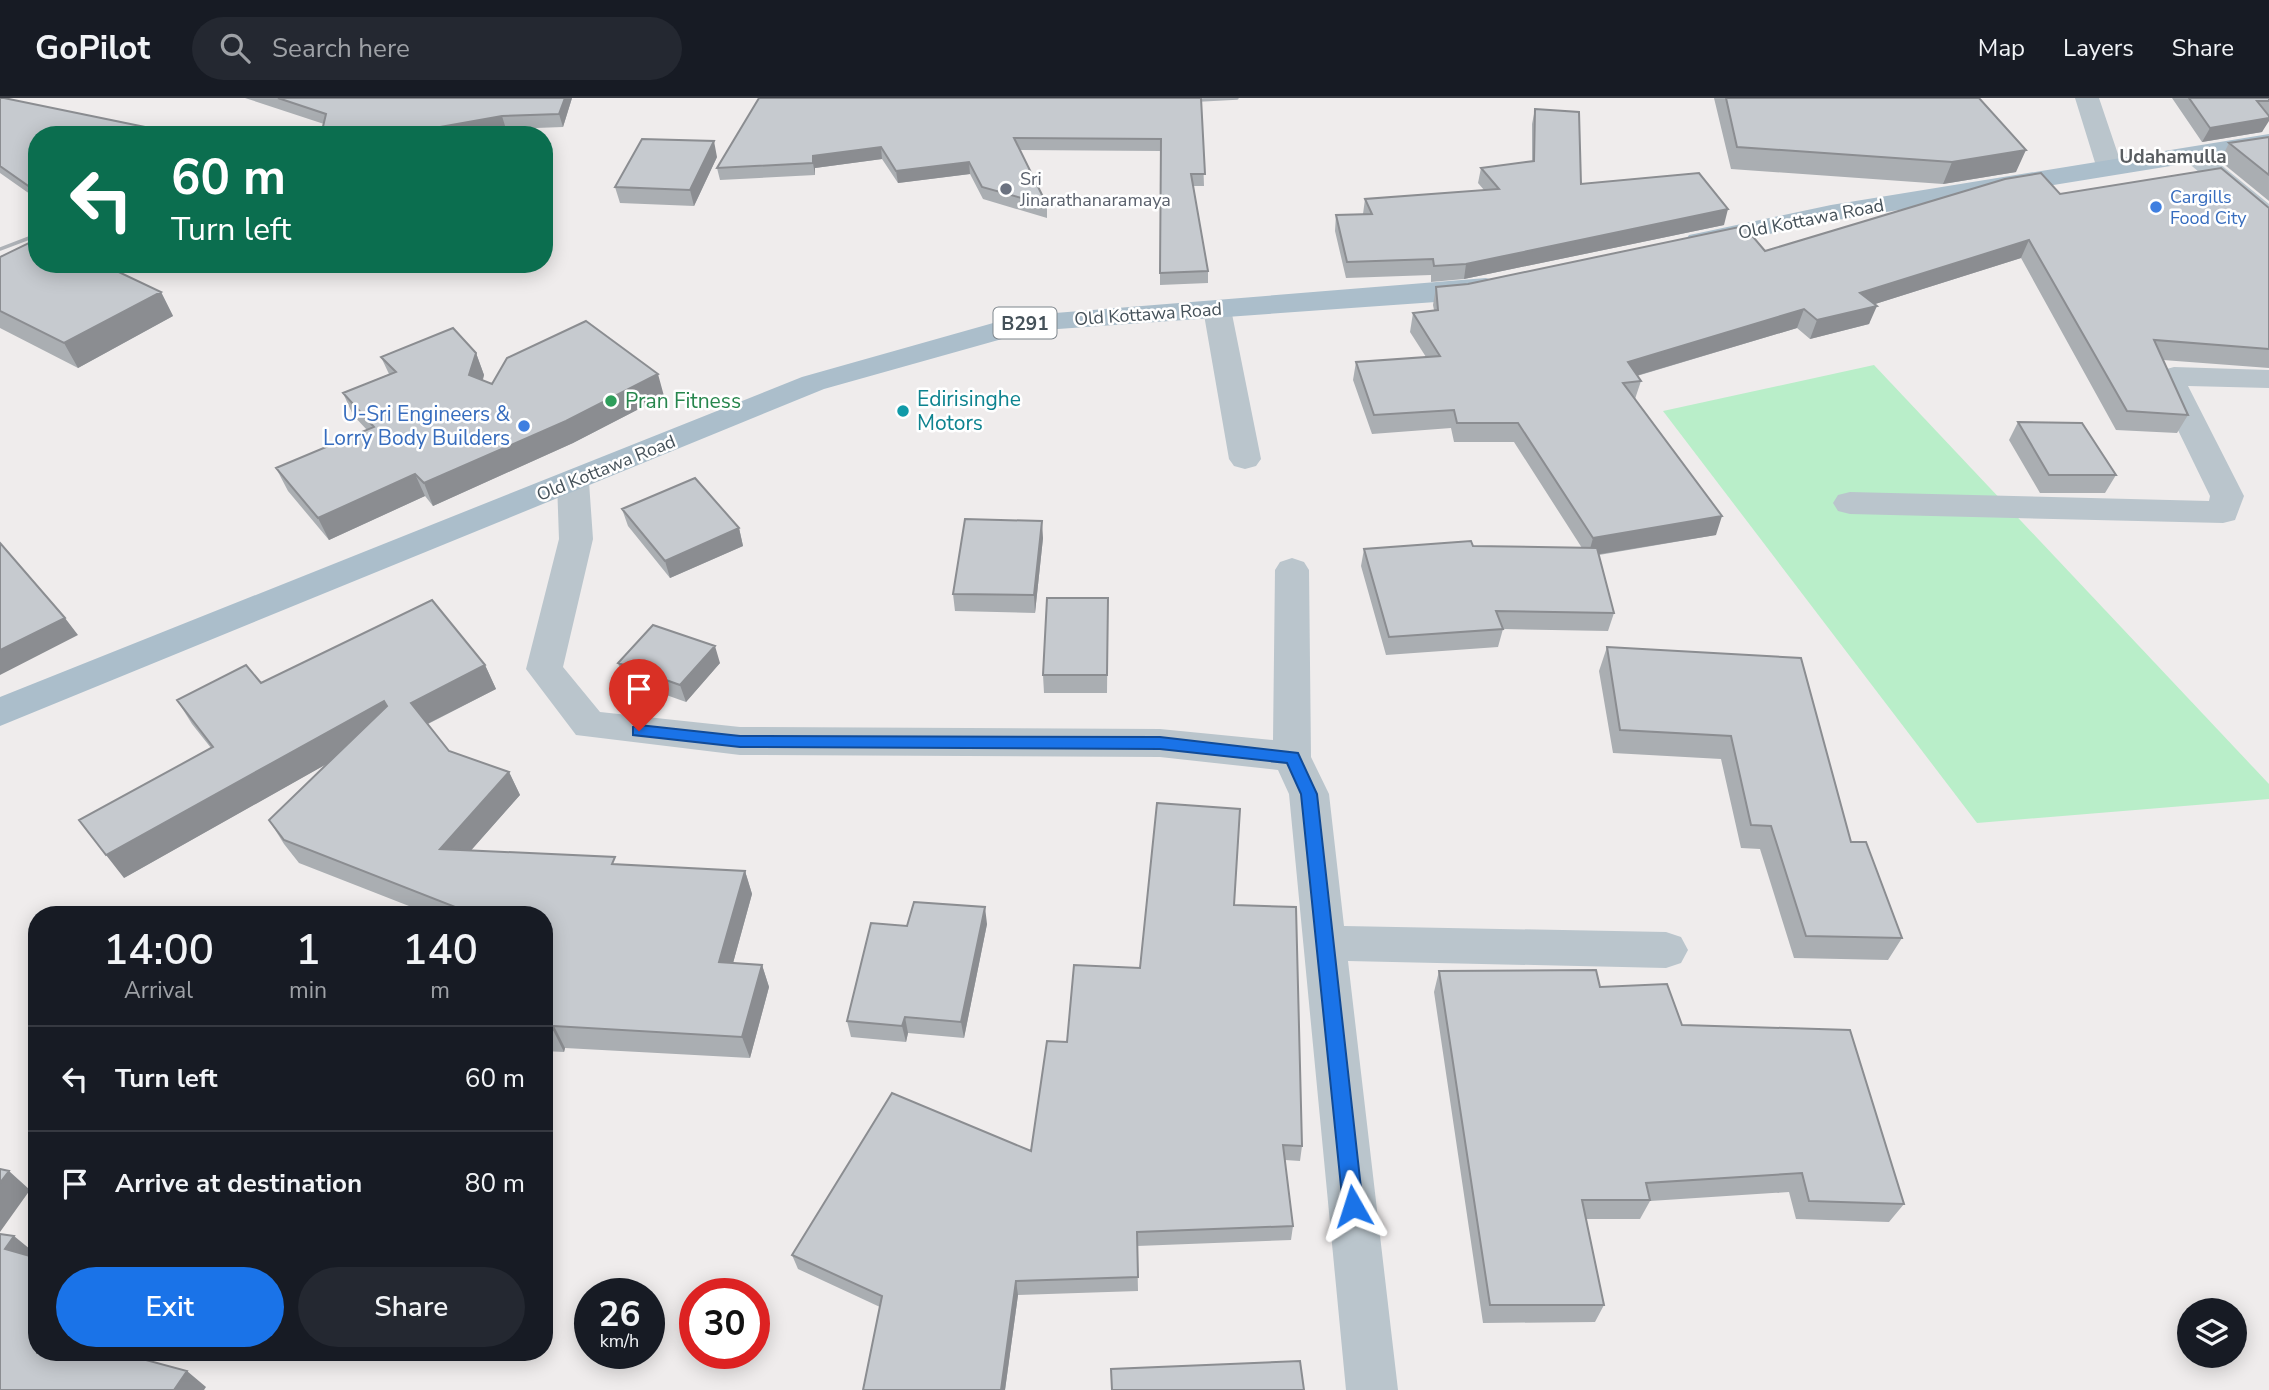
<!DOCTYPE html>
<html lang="en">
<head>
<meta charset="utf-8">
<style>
  :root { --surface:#171b24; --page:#242831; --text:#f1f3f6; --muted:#9ea1a6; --line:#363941; --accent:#1a73e8 }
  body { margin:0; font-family:"Nunito Sans",sans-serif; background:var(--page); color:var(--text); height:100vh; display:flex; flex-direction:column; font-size:26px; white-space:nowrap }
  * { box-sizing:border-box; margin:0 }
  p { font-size:23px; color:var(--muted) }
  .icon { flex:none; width:38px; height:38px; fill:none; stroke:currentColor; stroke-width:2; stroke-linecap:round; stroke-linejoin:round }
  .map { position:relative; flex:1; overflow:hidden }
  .side { position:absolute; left:28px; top:808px; width:525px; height:455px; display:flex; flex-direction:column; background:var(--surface); border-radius:28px; box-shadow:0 4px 18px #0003 }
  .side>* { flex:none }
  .hud { position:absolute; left:28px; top:28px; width:525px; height:147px; border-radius:28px; box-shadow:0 4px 18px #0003; background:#0b6e4f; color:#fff; overflow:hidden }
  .buttons { position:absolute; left:2177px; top:1200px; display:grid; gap:14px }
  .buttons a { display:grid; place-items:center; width:70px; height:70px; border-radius:50%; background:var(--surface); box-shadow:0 4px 18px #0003; font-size:35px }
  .speed { position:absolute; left:574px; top:1180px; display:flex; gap:14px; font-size:35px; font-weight:700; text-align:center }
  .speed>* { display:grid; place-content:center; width:91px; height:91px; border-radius:50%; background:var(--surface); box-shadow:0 4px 18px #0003; line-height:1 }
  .speed small { font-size:18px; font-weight:400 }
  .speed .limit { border:10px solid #d22; background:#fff; color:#111 }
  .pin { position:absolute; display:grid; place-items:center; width:60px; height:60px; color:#fff; margin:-72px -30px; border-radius:50% 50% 50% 0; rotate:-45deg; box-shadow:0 0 7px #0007 }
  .pin .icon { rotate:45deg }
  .me { position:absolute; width:77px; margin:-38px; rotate:354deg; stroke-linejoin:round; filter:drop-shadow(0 0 5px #0008) }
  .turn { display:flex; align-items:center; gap:24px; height:147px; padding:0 28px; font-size:32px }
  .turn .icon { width:91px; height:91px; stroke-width:2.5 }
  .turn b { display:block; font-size:49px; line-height:60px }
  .eta { display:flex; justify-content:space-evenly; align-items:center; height:119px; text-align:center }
  .eta b { font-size:42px; font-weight:600; line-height:49px }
  .cta { display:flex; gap:14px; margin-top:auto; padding:14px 28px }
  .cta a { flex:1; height:80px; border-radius:42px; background:var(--accent); color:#fff; font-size:28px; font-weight:600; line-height:80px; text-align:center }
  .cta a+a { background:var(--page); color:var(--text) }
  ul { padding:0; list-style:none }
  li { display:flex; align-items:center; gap:21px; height:105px; padding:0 28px; border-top:2px solid var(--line) }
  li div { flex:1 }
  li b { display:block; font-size:26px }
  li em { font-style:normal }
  header { display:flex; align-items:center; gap:42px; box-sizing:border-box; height:98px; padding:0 35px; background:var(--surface); border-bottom:2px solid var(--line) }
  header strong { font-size:33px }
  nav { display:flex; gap:38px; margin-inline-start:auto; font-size:24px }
  .search { width:490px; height:63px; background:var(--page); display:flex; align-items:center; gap:18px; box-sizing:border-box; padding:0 24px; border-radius:38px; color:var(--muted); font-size:26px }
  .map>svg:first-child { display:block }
  .green { fill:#b9eec9 }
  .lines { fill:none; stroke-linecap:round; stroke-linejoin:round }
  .minor { fill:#bac5cc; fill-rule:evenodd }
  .major { fill:#abbecb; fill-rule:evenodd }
  .rail { stroke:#aeb2b7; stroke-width:3.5 }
  .wall { fill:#aaaeb2 }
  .shaded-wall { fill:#8b8d91 }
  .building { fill:#c6cacf; stroke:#8b8d91; stroke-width:2 }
  .route { fill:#1a73e8; stroke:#114b97; stroke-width:2 }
  .worship-dot { fill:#6b7280; stroke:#fff; stroke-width:2.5 }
  .shop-dot { fill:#3f7fe0; stroke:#fff; stroke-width:2.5 }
  .leisure-dot { fill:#2e9e5b; stroke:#fff; stroke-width:2.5 }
  .culture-dot { fill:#0f9aa8; stroke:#fff; stroke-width:2.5 }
  .labels { text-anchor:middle; stroke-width:5; stroke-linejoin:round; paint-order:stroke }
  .far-worship-label { font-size:18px; fill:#5b616d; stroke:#fff; text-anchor:start }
  .far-shop-label { font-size:18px; fill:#366cbe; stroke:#fff; text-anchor:start }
  .far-street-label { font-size:18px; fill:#455159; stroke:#fff }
  .far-neighbourhood-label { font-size:19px; font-weight:bold; fill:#595d61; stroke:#fff }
  .shield { fill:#fff; stroke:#7d858b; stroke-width:2 }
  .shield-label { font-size:19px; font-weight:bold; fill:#455159 }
  .culture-label { font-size:21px; fill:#0d838f; stroke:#fff; text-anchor:start }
  .leisure-label { font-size:21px; fill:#27864d; stroke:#fff; text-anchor:start }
  .shop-label { font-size:21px; fill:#366cbe; stroke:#fff; text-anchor:end }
</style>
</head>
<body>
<header>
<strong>GoPilot</strong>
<div class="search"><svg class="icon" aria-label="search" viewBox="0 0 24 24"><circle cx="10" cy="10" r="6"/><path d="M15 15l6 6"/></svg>Search here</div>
<nav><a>Map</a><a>Layers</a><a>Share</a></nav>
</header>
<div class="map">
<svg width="2269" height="1292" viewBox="0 0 2269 1292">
  <rect width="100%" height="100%" fill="#efecec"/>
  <path class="green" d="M1874,267L2269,686V701L1977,725L1663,313Z"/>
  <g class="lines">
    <path class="minor" d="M2075,0H2099L2123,71L2119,76H2101L2097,71Z
      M2195,50L2204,53L2269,106V127L2259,125L2186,63L2182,58L2186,53Z
      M1217,202L1227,205L1231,211L1261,361L1256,368L1245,371L1234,368L1229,361L1203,211L1207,205Z
      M2174,269L2269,272V290L2188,288L2244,398L2235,422L2223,425L1850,416L1838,413L1833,405L1838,397L1850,394L2209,403L2210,398L2157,289L2163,272Z
      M573,374L585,377L589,384L593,441L563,569L600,614L740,629L1160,631L1273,642L1275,472L1280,464L1292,460L1304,464L1309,472L1311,659L1329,696L1344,828L1666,834L1681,839L1688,852L1681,865L1666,870L1348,863L1398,1292H1346L1289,696L1278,672L1160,659L740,657L576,637L526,571L559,441L557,384L561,377Z"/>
    <path class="major" d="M2269,36V52L1831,123L1699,151L1689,149L1685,143L1689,137L1699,135L1831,107Z
      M1486,180L1496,183L1500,189L1496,195L1464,202L1030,233L824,291L0,628V599L802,279L1018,218Z"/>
    <path class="rail" d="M1181,3L1237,0
      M0,151L37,137"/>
  </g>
  <path class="wall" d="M0,0L37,37V101L0,75Z
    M245,0H572L563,29L506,31L324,26Z
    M1201,0L1204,88H1193L1208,173V185L1160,187V53L1020,52L1047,107V120L983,101L970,76L898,85L882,61L815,70V77L720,82L717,70Z
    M1714,0H1979L2016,74L1943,86L1731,71Z
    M2172,0H2269V17H2268L2262,34L2202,44Z
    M1535,11L1581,86L1724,127L1464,181L1431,184V177L1346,180L1335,133L1336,117L1363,116L1365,101L1484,92L1478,85L1481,70L1532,63V26Z
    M2269,39V103L2220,63L2229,45Z
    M717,59L694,108L620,105L615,89Z
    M2060,96L2269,110V270L2163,262L2188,317L2177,335L2116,332L2021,160L1875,206L1869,226L1810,241L1797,230L1637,278L1641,283L1635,301L1716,437L1599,457L1614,515L1608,533L1503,531L1498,549L1386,557L1361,468L1364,451L1473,448L1582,450L1514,344H1454L1451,330L1372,336L1353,282L1356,264L1426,259L1410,234L1413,215L1434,212L1433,207L1436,189L1468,186L1765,153Z
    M0,159L161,194L173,218L78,270L0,230Z
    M476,255L484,277L483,282L492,286L664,298L573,345L433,408L425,398L329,442L288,393L276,370L367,332L353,317L343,295L389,276L381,259Z
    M2018,324L2116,377L2105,395H2040L2009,342Z
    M622,411L739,430L743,448L670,480L628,428Z
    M1043,440L1035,515L955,513L953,496Z
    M1108,500L1107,595H1044L1043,577Z
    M1607,549L1801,560L1851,744L1902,840L1888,862L1794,860L1760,751L1741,750L1721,661L1613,655L1599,573Z
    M618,565H720L686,604L624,582Z
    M485,567L496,591L428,626L449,653L509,674L520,697L471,752L618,767L745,773L752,796L733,865L762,867L769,889L750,960L565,950L564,954L544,953V817H432L299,765L284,746L269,722L328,665L124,780L211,650L192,626L177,602L261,585Z
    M1234,807L1302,1048L1300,1063L1285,1062L1293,1128L1291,1142L1137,1148L1138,1193L1018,1197L1005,1292H863L880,1209L798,1171L792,1157L1031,1053L1067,944L1140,870Z
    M987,826L964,940L908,935L906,944L851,939L847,923L907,828Z
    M1439,873L1600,889L1682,927L1904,1106L1889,1124L1796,1121L1789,1094L1650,1103L1640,1121H1586L1604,1207L1595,1224L1483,1225L1434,894Z"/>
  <path class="shaded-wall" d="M565,0H572L563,29L559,16Z
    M502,18L506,31L472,37H395Z
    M2269,20V23L2262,34L2202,44L2210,30Z
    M714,43L717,59L694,108L690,92Z
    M881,49L882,61L815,70V77L813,65V58Z
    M2026,52L2016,74L1943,86L1952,64Z
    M969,64L970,76L898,85L896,73Z
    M1728,111L1724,127L1464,181L1466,166Z
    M2029,142L2021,160L1853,213L1860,195Z
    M161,194L173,218L78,270L64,245Z
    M1877,208L1869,226L1810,241L1817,222Z
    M1804,211L1797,230L1622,282L1628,264Z
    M476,255L484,277L477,299L469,277Z
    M658,276L664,298L573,345L433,408L424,385Z
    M415,376L425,398L329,442L318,420Z
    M1722,418L1716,437L1588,458L1593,440Z
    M1042,423L1043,440L1035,515L1034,497Z
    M739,430L743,448L670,480L665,463Z
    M65,520L78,537L0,577V552Z
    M715,548L720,565L686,604L680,587Z
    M485,567L496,591L423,628L411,605Z
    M384,603L396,627L124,780L106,757Z
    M509,674L520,697L452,774L440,751Z
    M745,773L752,796L727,887L719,864Z
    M985,809L987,826L964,940L961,924Z
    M762,867L769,889L750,960L742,939Z
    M905,919L908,935L906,944L902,928Z
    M554,928L565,950L564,954L553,932Z
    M9,1073L30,1092L0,1134V1085Z
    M14,1138L36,1156L27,1169L5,1151Z
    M1016,1183L1018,1197L1005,1292H1001Z
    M110,1255H133L125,1267Z
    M187,1273L206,1289L204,1292H174Z"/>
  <path class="building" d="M0,0H4L184,37H37V94L0,68Z
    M278,0H565L559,16L502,18L395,37H321L326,16Z
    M759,0H1201L1205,76H1191L1208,173L1160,175L1161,41L1014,40L1047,107L982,89L969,64L896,73L881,49L813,58V65L717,70Z
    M1726,0H1979L2026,52L1952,64L1737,49Z
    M2189,0H2269V3H2257L2269,18V20L2210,30Z
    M1535,11L1579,14L1581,86L1699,75L1728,111L1466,166L1434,168L1433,161L1347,164L1336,117L1372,116L1365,101L1499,91L1481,70L1534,63Z
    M2269,39V77L2229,45Z
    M642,41L714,43L690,92L615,89Z
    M2221,70L2269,110V251L2154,242L2188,317L2127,313L2029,142L1860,195L1877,208L1817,222L1804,211L1628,264L1641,283L1623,285L1722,418L1593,440L1518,325H1457L1454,312L1374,317L1356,264L1440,258L1413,215L1438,212L1436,189L1468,186L1744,128L1765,153L2005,81L2041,75L2060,96Z
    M37,141V166H102L161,194L64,245L0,213V159Z
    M586,223L658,276L566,323L424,385L415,376L318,420L276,370L374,329L343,295L396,274L381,259L453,230L476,255L469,277L492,286L507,260Z
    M2018,324L2082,325L2116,377H2049Z
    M695,380L739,430L665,463L622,411Z
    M965,421L1042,423L1034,497L953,496Z
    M1471,443L1473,448L1597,450L1614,515L1496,513L1503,531L1389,539L1364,451Z
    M0,445L65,520L0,552Z
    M1047,500H1108L1107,577H1043Z
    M432,502L485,567L411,605L449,653L509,674L440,751L615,759L612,766L745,773L719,864L762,867L742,939L554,928L553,932H544V817H461L463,812L284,742L269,722L387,608L384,603L106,757L79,722L213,649L177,602L246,567L261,585Z
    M653,527L715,548L680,587L618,565Z
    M1607,549L1801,560L1851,744H1866L1902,840L1806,838L1771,728L1751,727L1731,638L1620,632Z
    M1157,705L1240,711L1234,807L1296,809L1302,1048L1283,1047L1293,1128L1137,1134L1138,1179L1016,1183L1001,1292H863L882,1198L792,1157L892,995L1031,1053L1047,943L1067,944L1074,867L1140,870Z
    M914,804L985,809L961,924L905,919L902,928L847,923L871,825L907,828Z
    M1596,872L1600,889L1667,886L1682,927L1850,932L1904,1106L1809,1103L1802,1075L1646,1085L1650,1102H1582L1604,1207H1490L1439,873Z
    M37,984V993L31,990Z
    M0,1071L9,1073L0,1085Z
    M0,1136L14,1138L5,1151L37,1160V1255H120L187,1273L174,1292H0Z
    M1300,1263L1304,1292H1112L1111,1271Z"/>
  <path class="route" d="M639,627L740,638L1160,639L1298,655L1317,696L1363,1108L1360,1115L1353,1117L1346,1115L1343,1108L1301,696L1287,665L1160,651L740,649L633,637V629Z"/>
  <circle class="worship-dot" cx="1006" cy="91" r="7"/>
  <g class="shop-dot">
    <circle cx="2156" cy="109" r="7"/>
    <circle cx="524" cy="328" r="7"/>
  </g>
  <circle class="leisure-dot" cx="611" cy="303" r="7"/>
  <circle class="culture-dot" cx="903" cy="313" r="7"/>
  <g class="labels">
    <g class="far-worship-label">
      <text x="1020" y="87">Sri<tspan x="1020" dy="21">Jinarathanaramaya</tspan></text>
    </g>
    <g class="far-shop-label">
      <text x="2170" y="105">Cargills<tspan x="2170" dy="21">Food City</tspan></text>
    </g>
    <g class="far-street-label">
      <text transform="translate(1811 121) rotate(-11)" y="6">Old Kottawa Road</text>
      <text transform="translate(1148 216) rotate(-4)" y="6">Old Kottawa Road</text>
      <text transform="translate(606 370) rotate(-22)" y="6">Old Kottawa Road</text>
    </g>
    <g class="far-neighbourhood-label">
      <text x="2173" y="65">Udahamulla</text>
    </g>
    <rect class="shield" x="993.5" y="209.5" width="63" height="31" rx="5"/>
    <g class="shield-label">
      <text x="1025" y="232">B291</text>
    </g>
    <g class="culture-label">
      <text x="917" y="308">Edirisinghe<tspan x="917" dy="24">Motors</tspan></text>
    </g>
    <g class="leisure-label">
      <text x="625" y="310">Pran Fitness</text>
    </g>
    <g class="shop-label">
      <text x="510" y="323">U-Sri Engineers &amp;<tspan x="510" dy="24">Lorry Body Builders</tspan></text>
    </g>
  </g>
</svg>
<div class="buttons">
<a><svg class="icon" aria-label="layers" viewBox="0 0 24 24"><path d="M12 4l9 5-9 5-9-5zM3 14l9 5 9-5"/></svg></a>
</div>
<div class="speed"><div>26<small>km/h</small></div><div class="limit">30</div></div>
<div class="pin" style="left:639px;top:633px;background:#d93025"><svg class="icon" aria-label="arrive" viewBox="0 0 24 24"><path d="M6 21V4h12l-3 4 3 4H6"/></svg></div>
<svg class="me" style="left:1353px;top:1108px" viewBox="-20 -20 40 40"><path d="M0-17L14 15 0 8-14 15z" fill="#1a73e8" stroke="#fff" stroke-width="4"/></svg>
<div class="hud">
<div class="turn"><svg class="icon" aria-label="left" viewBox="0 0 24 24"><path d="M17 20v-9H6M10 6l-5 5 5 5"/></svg><div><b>60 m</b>Turn left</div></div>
</div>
<section class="side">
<div class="eta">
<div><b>14:00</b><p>Arrival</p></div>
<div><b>1</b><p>min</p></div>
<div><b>140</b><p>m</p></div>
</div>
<ul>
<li><svg class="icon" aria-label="left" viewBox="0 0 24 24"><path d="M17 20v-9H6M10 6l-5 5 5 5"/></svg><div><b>Turn left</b></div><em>60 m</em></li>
<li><svg class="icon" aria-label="arrive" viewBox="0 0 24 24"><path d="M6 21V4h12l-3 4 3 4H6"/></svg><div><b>Arrive at destination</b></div><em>80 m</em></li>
</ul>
<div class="cta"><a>Exit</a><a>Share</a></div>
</section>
</div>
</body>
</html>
